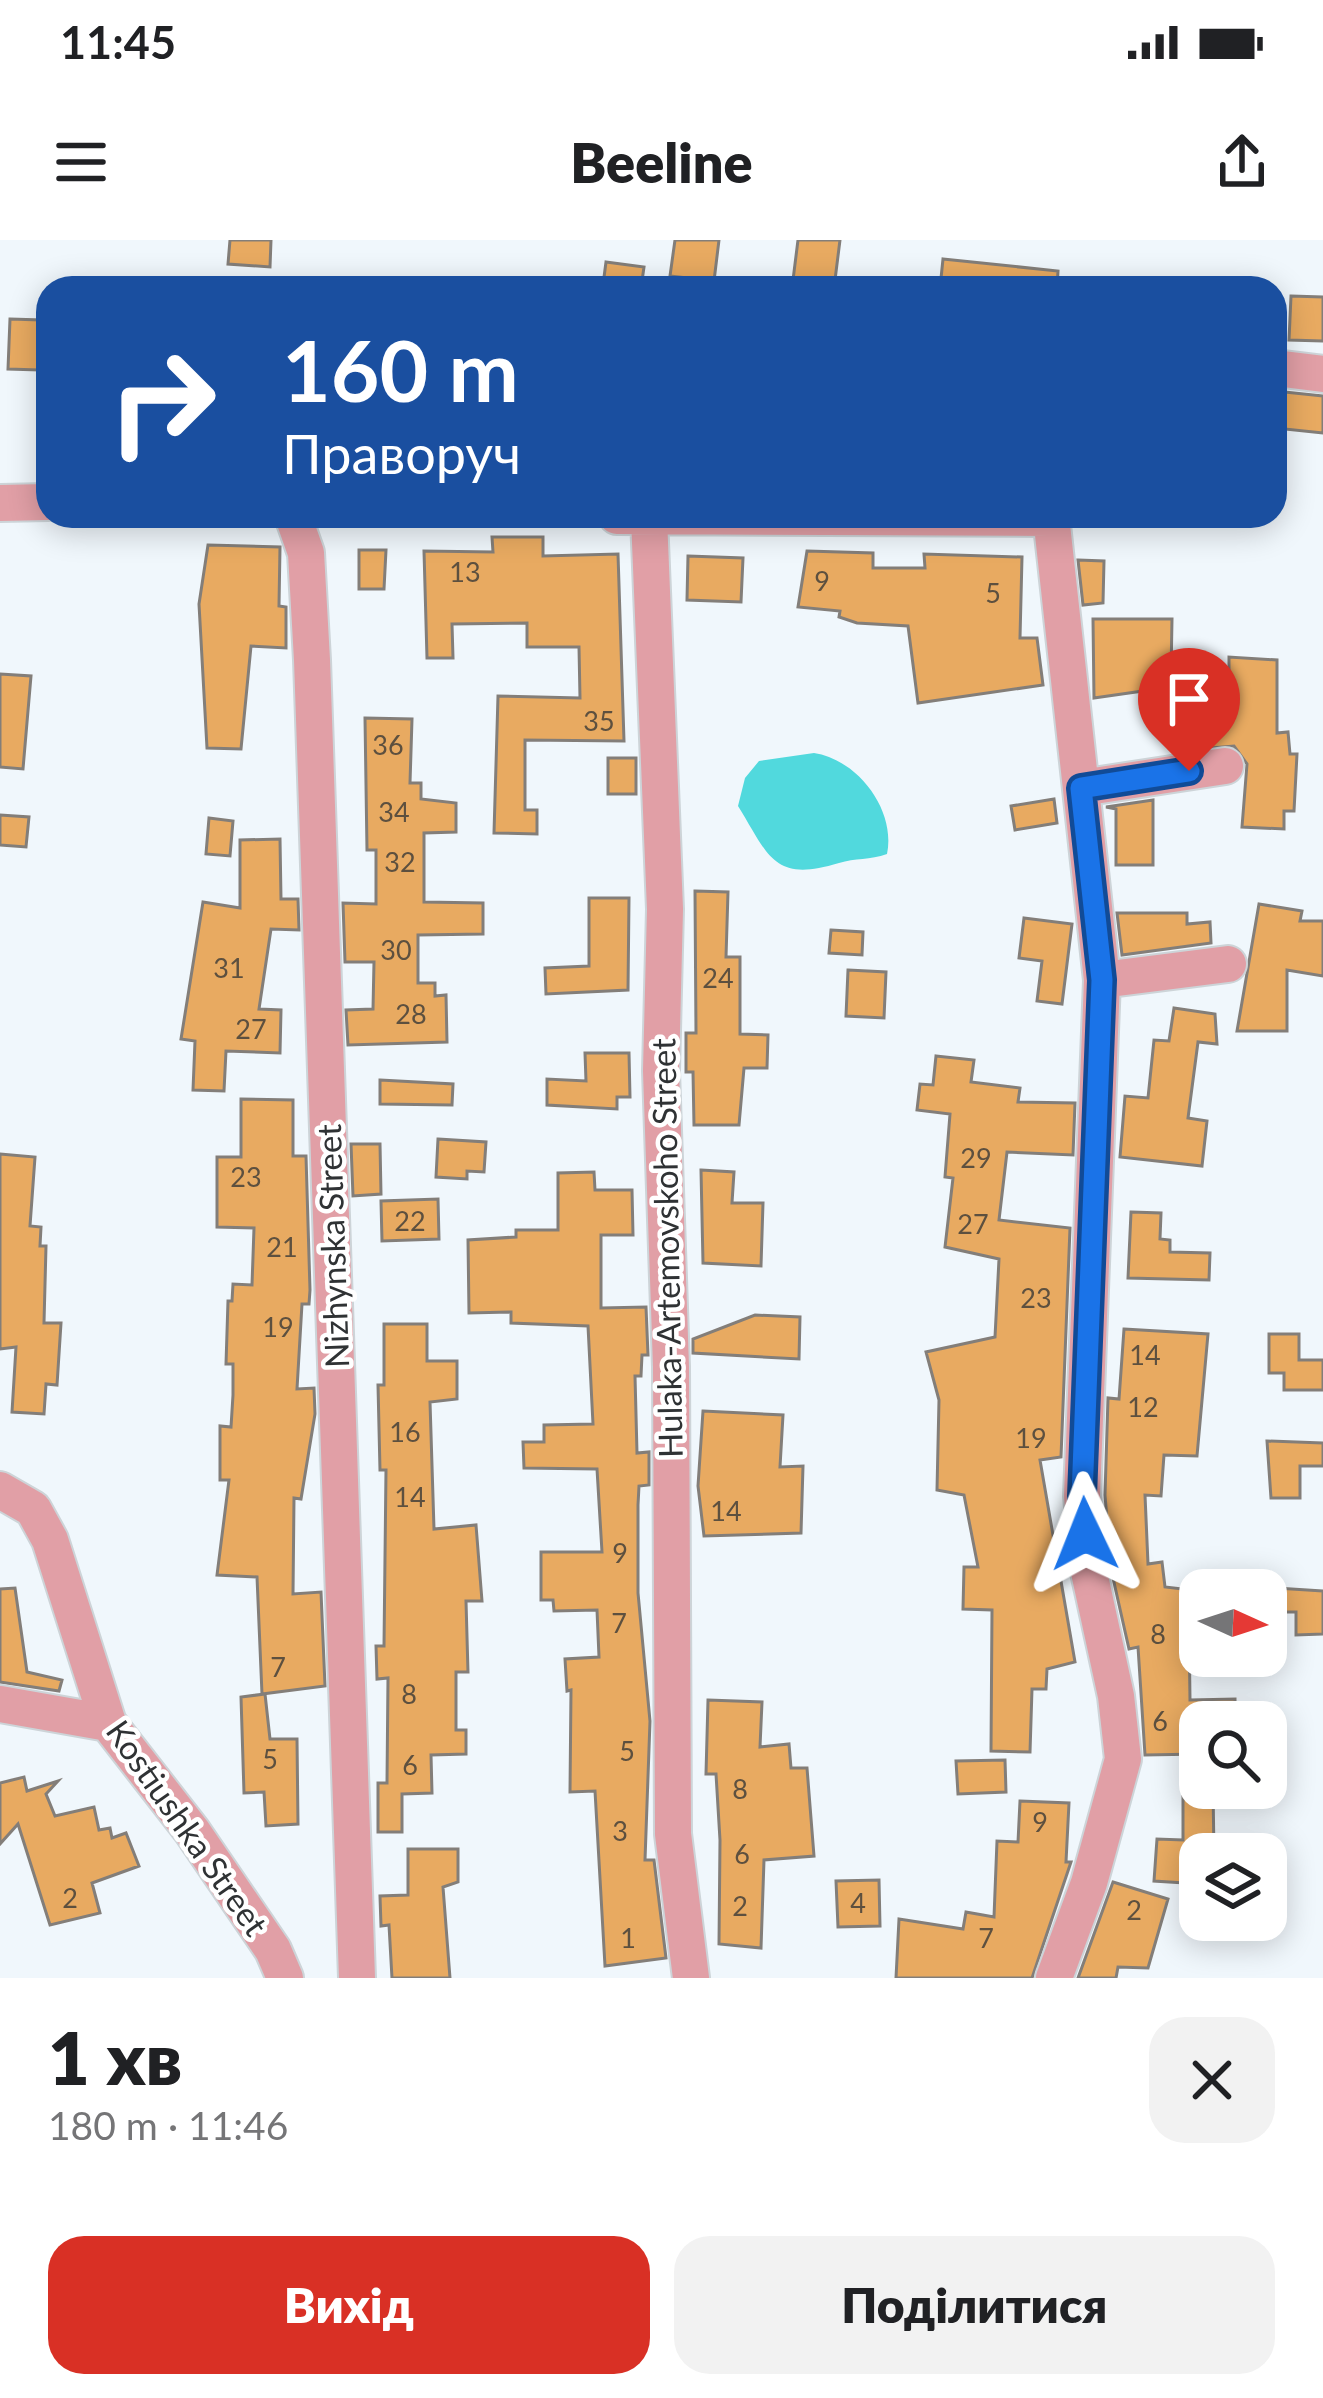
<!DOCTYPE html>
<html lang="uk">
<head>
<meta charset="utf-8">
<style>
  :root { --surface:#fff; --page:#f2f2f2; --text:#202124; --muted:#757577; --accent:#d93025 }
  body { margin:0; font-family:Lato,sans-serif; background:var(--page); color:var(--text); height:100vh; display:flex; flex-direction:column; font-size:45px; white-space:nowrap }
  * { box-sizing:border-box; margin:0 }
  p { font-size:39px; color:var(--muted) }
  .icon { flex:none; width:66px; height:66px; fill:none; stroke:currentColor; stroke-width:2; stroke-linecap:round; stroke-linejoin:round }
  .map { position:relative; height:1738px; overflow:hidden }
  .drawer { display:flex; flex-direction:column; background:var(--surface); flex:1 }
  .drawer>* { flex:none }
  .top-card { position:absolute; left:36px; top:36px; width:1251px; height:252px; border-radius:36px; box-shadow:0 6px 30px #0003; background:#1a4fa0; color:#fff; overflow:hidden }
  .needle { width:78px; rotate:93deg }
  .fabs { position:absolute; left:1179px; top:1329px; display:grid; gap:24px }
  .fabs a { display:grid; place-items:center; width:108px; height:108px; border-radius:24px; background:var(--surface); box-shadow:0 6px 30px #0003; font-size:60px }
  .pin { position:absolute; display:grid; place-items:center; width:102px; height:102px; color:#fff; margin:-123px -51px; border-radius:50% 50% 50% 0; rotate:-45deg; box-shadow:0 0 12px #0007 }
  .pin .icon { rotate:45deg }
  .me { position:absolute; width:132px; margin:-66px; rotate:358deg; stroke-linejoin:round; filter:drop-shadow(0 0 9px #0008) }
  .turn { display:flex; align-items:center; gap:42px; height:252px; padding:0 48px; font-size:54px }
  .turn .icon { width:156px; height:156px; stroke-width:2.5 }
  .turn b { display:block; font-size:84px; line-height:102px }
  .round { display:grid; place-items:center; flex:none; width:126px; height:126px; border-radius:36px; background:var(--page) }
  .headline { display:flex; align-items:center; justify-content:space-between; height:204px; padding:0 48px }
  h1 { font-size:72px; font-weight:800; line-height:90px }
  .primary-button { display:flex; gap:24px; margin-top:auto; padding:24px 48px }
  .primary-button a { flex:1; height:138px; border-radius:36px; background:var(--accent); color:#fff; font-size:48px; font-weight:800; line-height:138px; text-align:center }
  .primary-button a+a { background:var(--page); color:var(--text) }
  .status { display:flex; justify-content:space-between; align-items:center; height:84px; padding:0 60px; background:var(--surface); direction:ltr }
  .status svg { height:33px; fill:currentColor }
  header { display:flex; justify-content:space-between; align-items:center; height:156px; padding:0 48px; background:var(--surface); font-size:54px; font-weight:800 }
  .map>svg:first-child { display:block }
  .water { fill:#51d9dd }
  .building { fill:#e8aa61; stroke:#837e79; stroke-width:3 }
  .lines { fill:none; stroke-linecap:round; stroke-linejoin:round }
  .minor-casing { stroke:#cdd4d8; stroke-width:40 }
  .minor { stroke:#e19fa6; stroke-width:36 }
  .route-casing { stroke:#114b97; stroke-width:30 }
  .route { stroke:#1a73e8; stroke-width:21 }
  .labels { text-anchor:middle; stroke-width:9; stroke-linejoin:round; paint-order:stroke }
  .number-label { font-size:27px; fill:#5d503f }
  .street-label { font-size:33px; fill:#2f3234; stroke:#fff }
</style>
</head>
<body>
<div class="status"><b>11:45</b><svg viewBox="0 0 49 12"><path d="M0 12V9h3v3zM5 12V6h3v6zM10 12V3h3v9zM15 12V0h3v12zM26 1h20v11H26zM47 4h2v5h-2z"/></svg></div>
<header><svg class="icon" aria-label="menu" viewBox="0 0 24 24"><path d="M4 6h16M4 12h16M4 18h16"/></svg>Beeline<svg class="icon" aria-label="share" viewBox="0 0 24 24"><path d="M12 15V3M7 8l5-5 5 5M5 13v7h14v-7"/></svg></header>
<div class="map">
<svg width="1323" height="1738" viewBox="0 0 1323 1738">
  <rect width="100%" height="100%" fill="#f0f7fc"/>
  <path class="water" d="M814,513C859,520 896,571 887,614C870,620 855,618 839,623C773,643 769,616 738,566L745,538L759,521Z"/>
  <path class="building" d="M230,0H271L270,27L228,24Z
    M675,0H719L714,41L670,36Z
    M798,0H840L834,48H792Z
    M943,19L1058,31L1057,48H940Z
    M606,22L644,27L641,48L603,45Z
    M1291,56L1323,57V101L1289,100Z
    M10,79L41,80L39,130L8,129Z
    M1275,151L1323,156V193L1275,188Z
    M492,297H543V316L618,314L624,501L525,500V570H537V594L494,593L498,456L580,458L579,407H527V383L452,384L453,418H427L424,311L493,312Z
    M208,305L280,307L279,366L286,367V408L251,406L241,509L207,508L199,364Z
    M359,310H386L384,349H359Z
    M807,311L873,313V328H925L924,314L1022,317L1020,398H1037L1043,445L918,463L908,386L857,383L839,377L840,371L798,367Z
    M688,316L743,318L741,362L687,360Z
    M1078,320L1104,321L1103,363L1083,365Z
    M1093,379H1172L1171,435L1229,432V417L1277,420V493L1288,492L1290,514H1297L1294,571H1284V589L1242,587L1247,524L1234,506L1174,511L1164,448L1094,458Z
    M0,434L31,436L23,529L0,527Z
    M365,478L412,479L410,543H421V559L456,563V592L424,593V662L483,663V694L418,695V743H435V756L446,755L447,802L348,805L346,770L373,769L374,722H345L343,663L376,664V610H367Z
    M608,518H636V554H608Z
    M1054,559L1057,583L1015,590L1011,566Z
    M1153,560V625H1116V569L1106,567Z
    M0,575L29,577L26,607L0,605Z
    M209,578L233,581L230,616L206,614Z
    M280,599L281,659H298L299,690L271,689L259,769L281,770L280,813L226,811L224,851L193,850L195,801L181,799L203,662L240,668V600Z
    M695,651L728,652L726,717H740V794L768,795L767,828H744L739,885H694L693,832H686V793H696Z
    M589,658H629L628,750L546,754L545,728L589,726Z
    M1259,664L1302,671L1300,681H1323V736L1287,730V791H1237Z
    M1117,673H1187V684L1210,682L1211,703L1122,715Z
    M1024,678L1072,684L1062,764L1037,761L1042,721L1019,718Z
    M831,690L863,692L862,715L829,713Z
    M848,730L886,732L884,778L846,776Z
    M1174,768L1215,774L1217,804L1198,802L1188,878L1207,881L1202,926L1120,917L1125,856L1148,858L1154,800L1169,801Z
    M585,813H629L630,857H617V869L547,865V839L586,841Z
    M936,816L974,820L971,842L1020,848L1018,862L1075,863L1073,915L1007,912L999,980L1070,988L1061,1217L1040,1220L1075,1422L1047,1429L1046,1449H1032L1030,1512L991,1511L992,1370L963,1369L964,1327H978L964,1255L937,1250L939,1160L926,1112L995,1097L999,1019L945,1007L953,938L945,937L950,874L917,870L920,844L933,845Z
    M380,840L453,844L452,865L380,864Z
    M241,859L293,860V916H306L310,1050L309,1064H302L297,1149L314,1148L315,1174L301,1259L294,1258L293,1354L321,1352L325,1446L262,1454L257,1337L217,1335L229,1240H220V1186L231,1187L233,1155V1124H226L228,1061H232L233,1044L252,1045L254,988L217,987V917H241Z
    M438,899L486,902L484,932L467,931V939L436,937Z
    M351,904H380L381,954L353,956Z
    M0,914L35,917L30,986L41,987L40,1006H46L44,1083H61L57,1145L46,1144L44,1174L12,1172L16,1107L0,1109Z
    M701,930L734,932L732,963H763L761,1026L703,1023Z
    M594,932L595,950H632L633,995H601V1068L646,1067L648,1115H642L641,1136H635L637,1213L649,1212V1245L639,1246L638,1265V1353L650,1481L645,1620H654L666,1718L605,1726L595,1551L570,1552L571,1450L567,1451L565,1419L599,1417L597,1370L554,1371L553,1360H541V1312H602L597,1229L524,1228L523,1202H544V1185L593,1184L588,1086L511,1083V1072L469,1073L468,1000L516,997V990H558V933Z
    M438,959L439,999L382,1001L381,961Z
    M1131,972L1161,973L1160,999L1170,1000V1012L1210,1013L1209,1040L1128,1038Z
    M755,1075L800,1077L799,1119L693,1113V1099Z
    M384,1084H427V1121H457V1159L430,1162L434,1289L476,1285L482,1361H466L468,1432H456V1490H466V1514L431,1515L432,1553L402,1554V1592H378V1543H387L388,1438L377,1439L376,1406H384L386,1230H380L378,1145H384Z
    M1124,1089L1208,1094L1197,1216L1164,1215L1161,1256L1145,1255L1148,1324L1162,1322L1165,1347L1200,1351V1384L1189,1383L1190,1460L1235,1459V1482H1200V1514L1145,1515L1138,1407L1129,1409L1111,1329L1105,1255L1108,1158L1119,1159Z
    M1269,1094H1299V1120H1323V1150H1284V1133H1269Z
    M703,1171L783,1175L780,1227L803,1226L801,1293L704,1296L698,1246Z
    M1267,1201L1323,1203V1226H1300V1258H1271Z
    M15,1348L27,1432L62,1440L59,1451L0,1442V1349Z
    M1276,1348L1323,1351V1394L1296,1395V1372H1276Z
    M265,1454L270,1499H297L298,1584L266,1586L264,1552L244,1553L241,1457Z
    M708,1460L762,1462L760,1507L789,1504L791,1528H807L814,1616L764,1620L761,1708L719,1704L720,1600L716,1534H706Z
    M1005,1520L1006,1552L958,1554L956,1521Z
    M24,1537L27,1551L58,1541L46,1554L55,1576L94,1567L99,1590L110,1588L112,1598L126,1593L139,1626L92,1643L100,1673L50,1685L18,1584L0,1604V1543Z
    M1183,1548H1213L1214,1614H1200V1644L1154,1641L1157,1599L1183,1600Z
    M1020,1561L1069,1563L1066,1622H1071L1032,1738H896L899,1679L963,1689L966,1672L994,1677L997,1601L1018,1602Z
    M408,1609H458V1642L443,1647L450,1738H392L389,1685L381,1686L380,1656L408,1655Z
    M879,1640L880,1686L838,1687L836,1641Z
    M1113,1642L1168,1659L1148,1728L1118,1727L1116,1738H1078Z"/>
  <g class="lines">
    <defs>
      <path id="minor" d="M1275,128L1323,134
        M0,263L48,262
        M293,276L306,313L312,420L357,1738
        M617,276L1051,278
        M1051,276L1102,740L1082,1256L1089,1332L1116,1456L1123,1519L1089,1643L1054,1738
        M649,278L665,669L661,831L671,1127L673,1594L691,1738
        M1081,548L1225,526
        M1102,740L1228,724
        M0,1250L33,1269L50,1300L108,1483L192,1591L273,1710L285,1738
        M0,1464L108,1483"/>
    </defs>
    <use href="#minor" class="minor-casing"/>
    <use href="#minor" class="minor"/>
  </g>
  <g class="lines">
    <defs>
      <path id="route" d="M1085,1294L1082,1256L1102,740L1081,548L1189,531"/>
    </defs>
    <use href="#route" class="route-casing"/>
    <use href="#route" class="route"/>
  </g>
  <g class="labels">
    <g class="number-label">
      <text x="465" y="342">13</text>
      <text x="822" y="351">9</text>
      <text x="993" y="363">5</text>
      <text x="599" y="491">35</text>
      <text x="388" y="515">36</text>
      <text x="394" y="582">34</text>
      <text x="400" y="632">32</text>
      <text x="396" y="720">30</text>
      <text x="229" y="738">31</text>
      <text x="718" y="748">24</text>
      <text x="411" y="784">28</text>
      <text x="251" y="799">27</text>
      <text x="976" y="928">29</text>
      <text x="246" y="947">23</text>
      <text x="410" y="991">22</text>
      <text x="973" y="994">27</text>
      <text x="282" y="1017">21</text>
      <text x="1036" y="1068">23</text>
      <text x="278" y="1097">19</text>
      <text x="1145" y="1125">14</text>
      <text x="1143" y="1177">12</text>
      <text x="405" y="1202">16</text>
      <text x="1031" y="1208">19</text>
      <text x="410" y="1267">14</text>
      <text x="726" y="1281">14</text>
      <text x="620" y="1323">9</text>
      <text x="619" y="1393">7</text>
      <text x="1158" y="1404">8</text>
      <text x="278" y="1437">7</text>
      <text x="409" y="1464">8</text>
      <text x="1160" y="1491">6</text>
      <text x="627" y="1521">5</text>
      <text x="270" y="1529">5</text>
      <text x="410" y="1535">6</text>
      <text x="740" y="1559">8</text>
      <text x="1040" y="1592">9</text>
      <text x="620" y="1601">3</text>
      <text x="742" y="1624">6</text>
      <text x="70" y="1668">2</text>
      <text x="858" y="1673">4</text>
      <text x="740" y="1676">2</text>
      <text x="1134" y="1680">2</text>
      <text x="628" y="1708">1</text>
      <text x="986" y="1708">7</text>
    </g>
    <g class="street-label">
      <text transform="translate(333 1006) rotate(-92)" y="12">Nizhynska Street</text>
      <text transform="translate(667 1008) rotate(-91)" y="12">Hulaka-Artemovskoho Street</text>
      <text transform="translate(187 1588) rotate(55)" y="12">Kostiushka Street</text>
    </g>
  </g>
</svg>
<div class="fabs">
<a><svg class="needle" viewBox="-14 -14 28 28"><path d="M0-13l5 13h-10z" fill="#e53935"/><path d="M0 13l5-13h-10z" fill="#757577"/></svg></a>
<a><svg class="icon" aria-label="search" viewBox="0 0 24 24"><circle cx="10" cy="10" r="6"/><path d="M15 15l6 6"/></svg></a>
<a><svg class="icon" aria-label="layers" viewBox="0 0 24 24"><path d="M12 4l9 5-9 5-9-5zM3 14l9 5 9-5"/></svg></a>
</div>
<div class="pin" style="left:1189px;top:531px;background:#d93025"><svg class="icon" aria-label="arrive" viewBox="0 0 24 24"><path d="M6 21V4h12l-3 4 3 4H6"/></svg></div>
<svg class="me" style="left:1085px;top:1294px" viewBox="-20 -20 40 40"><path d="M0-17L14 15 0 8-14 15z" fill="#1a73e8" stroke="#fff" stroke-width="4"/></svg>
<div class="top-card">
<div class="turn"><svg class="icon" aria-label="right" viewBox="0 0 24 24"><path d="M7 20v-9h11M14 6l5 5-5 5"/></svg><div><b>160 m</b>Праворуч</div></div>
</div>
</div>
<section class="drawer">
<div class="headline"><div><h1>1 хв</h1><p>180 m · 11:46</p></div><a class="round"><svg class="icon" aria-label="close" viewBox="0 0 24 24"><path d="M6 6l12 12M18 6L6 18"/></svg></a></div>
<div class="primary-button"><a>Вихід</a><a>Поділитися</a></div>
</section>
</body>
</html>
